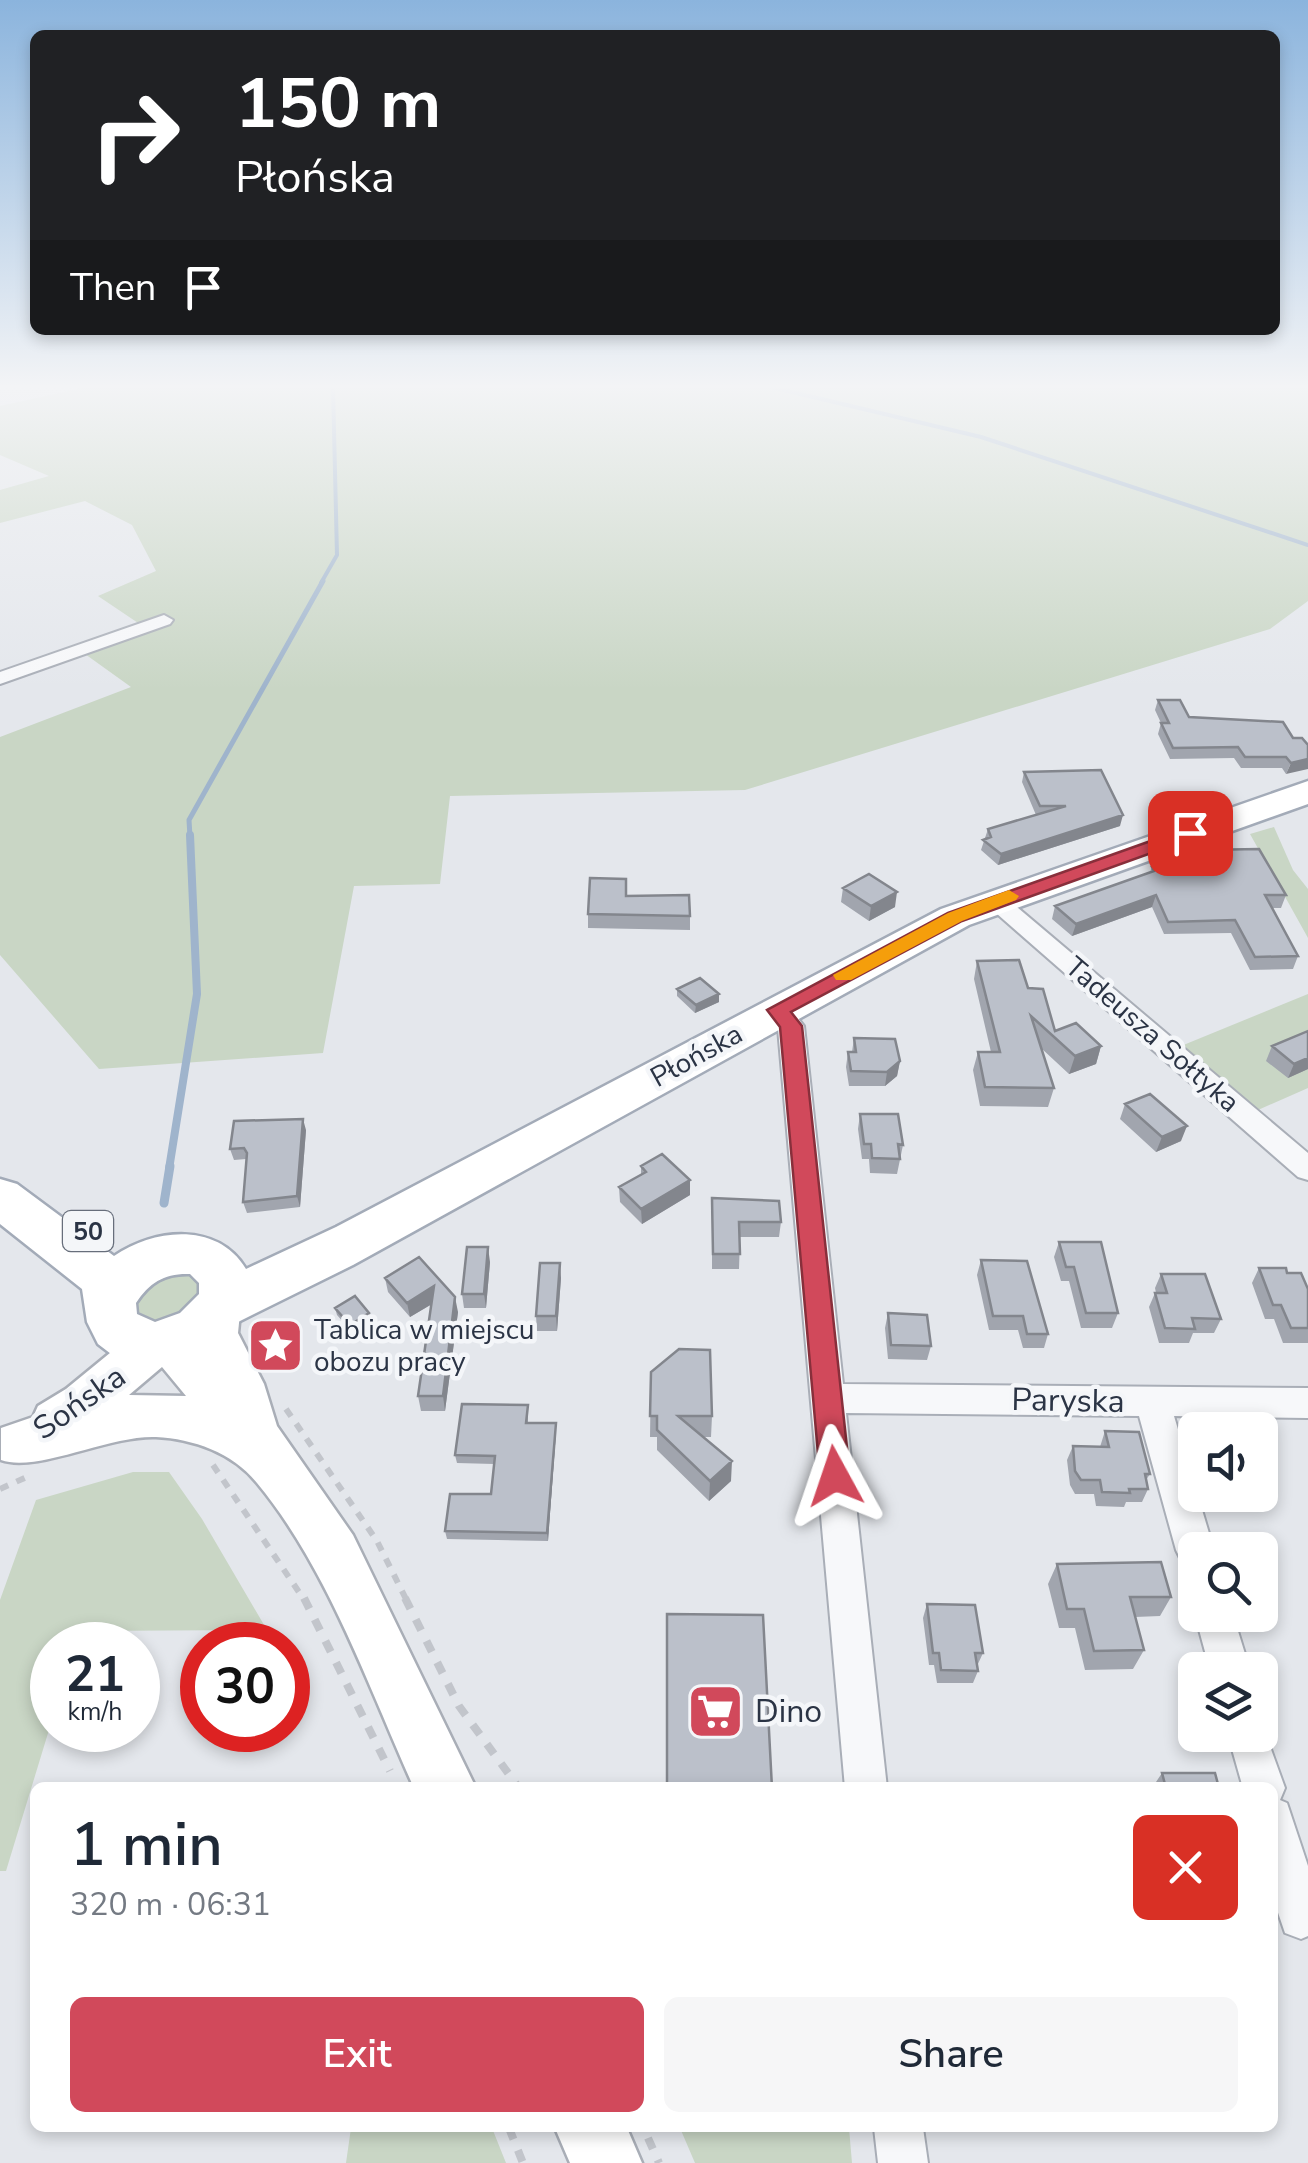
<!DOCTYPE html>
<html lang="en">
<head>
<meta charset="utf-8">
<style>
  :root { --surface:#fff; --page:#f6f6f7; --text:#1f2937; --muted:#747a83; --accent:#d1495b }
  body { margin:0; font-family:"Nunito Sans",sans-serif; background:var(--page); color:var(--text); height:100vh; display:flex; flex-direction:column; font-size:38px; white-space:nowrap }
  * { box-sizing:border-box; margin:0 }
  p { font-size:32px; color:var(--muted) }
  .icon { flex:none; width:55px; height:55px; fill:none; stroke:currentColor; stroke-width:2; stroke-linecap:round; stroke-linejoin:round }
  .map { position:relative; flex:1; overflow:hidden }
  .drawer { position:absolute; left:30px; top:1782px; width:1248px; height:350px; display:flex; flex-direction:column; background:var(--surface); border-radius:15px; box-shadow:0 5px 15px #0003 }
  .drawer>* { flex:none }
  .guide { position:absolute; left:30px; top:30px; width:1250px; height:305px; border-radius:15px; box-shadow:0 5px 15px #0003; background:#202124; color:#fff; overflow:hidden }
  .buttons { position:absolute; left:1178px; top:1412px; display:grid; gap:20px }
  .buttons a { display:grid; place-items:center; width:100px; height:100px; border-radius:15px; background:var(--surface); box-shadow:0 5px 15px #0003; font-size:50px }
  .speed { position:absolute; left:30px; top:1622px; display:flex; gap:20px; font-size:50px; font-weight:700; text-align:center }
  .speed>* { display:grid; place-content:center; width:130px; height:130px; border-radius:50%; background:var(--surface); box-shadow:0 5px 15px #0003; line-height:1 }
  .speed small { font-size:25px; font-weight:400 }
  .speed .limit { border:15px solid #d22; background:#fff; color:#111 }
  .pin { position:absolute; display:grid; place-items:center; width:85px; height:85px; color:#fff; margin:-42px; border-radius:20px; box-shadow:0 5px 15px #0006 }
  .me { position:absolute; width:110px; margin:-55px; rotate:355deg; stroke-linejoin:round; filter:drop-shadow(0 0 8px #0008) }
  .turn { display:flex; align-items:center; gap:35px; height:210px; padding:0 40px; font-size:45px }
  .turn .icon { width:130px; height:130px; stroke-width:2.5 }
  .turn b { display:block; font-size:70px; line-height:85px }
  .then { display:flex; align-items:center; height:95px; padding:0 40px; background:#0003; gap:20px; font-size:38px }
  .round { display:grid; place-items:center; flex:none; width:105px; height:105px; border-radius:15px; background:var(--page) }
  .headline { display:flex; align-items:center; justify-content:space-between; height:170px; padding:0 40px }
  h1 { font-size:60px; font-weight:600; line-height:75px }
  .action { display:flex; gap:20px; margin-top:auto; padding:20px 40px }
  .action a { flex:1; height:115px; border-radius:15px; background:var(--accent); color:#fff; font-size:40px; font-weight:600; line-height:115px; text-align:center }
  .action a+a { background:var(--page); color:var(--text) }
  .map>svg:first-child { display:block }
  .green { fill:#c9d6c5 }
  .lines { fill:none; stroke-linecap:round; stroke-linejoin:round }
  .stream-far3 { stroke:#9fb4cc; stroke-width:4 }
  .stream-far2 { stroke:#9fb4cc; stroke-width:5 }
  .stream-far1 { stroke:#9fb4cc; stroke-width:8 }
  .stream { stroke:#9fb4cc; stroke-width:9 }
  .street-casing { stroke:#a9aeb7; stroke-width:4 }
  .secondary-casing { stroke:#a9aeb7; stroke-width:5 }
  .primary-casing { stroke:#a3abb8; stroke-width:5 }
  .path-far1 { stroke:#c2c5cb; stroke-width:6; stroke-dasharray:9 9; stroke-linecap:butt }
  .path { stroke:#c2c5cb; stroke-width:8; stroke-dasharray:12 12; stroke-linecap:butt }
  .street { fill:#f7f8fa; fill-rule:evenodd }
  .secondary { fill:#fff; fill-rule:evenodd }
  .primary { fill:#fff; fill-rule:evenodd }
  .wall { fill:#a1a5ae }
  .shaded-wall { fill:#83868d }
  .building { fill:#bbc0ca; stroke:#83868d; stroke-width:2.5 }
  .route { fill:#d1495b; stroke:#882f3b; stroke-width:2.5 }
  .slow { fill:#f59e0b }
  .labels { text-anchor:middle; stroke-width:9; stroke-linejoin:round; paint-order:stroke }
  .shield { fill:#f4f6f9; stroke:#676e7b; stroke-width:2.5 }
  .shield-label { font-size:25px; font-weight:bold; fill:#2b3445 }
  .street-label { font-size:28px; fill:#2b3445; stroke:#f4f6f9 }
  .poi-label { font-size:28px; fill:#2b3445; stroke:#f4f6f9; text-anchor:start }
  .near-street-label { font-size:32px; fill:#2b3445; stroke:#f4f6f9 }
  .near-poi-label { font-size:32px; fill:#2b3445; stroke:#f4f6f9; text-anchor:start }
</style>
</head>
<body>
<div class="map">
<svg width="1308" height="2163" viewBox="0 0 1308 2163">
  <rect width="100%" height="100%" fill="#e4e7ec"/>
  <path class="green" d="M87,387H1308V601L1270,629L745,790L450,796L440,884L354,886L323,1053L99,1069L0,955V737L131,687L85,654L150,631L98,596L156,571L132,525L85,501L0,523V490L49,476L0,455V406Z
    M1274,827L1293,870L1308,889V938L1250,834Z
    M1308,994V1088L1258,1110L1181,1046Z
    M190,1273L202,1286L198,1305L154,1325L136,1316L133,1298L157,1274Z
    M133,1472H169L202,1519L267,1630L81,1631L76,1645H52V1720L6,1871H0V1600L36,1500Z
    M351,2128H492L506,2163H346Z
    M680,2128H849L852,2163H695Z"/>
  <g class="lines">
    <path class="stream-far3" d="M771,387L981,437L1308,545
      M321,583L337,555L333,387"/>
    <path class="stream-far2" d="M190,837L189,820L323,581"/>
    <path class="stream-far1" d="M169,1169L197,994L190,835"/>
    <path class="stream" d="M164,1203L170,1166"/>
    <defs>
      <path id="street" d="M164,615L173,620L170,624L0,684V672Z
        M996,894L1004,896L1308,1153V1180L1298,1177L988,906L984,901Z
        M778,1001L787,1004L804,1026L843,1384L1308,1388V1418L1174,1416L1214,1550H1195V1567L1182,1562L1176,1550L1139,1416L846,1413L887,1788H845L778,1028L765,1010Z
        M1195,1615H1233L1250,1670H1210Z
        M1260,1719L1285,1788L1280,1800L1287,1803L1308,1866V1936L1301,1939L1285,1933L1272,1895V1788H1243L1228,1735H1260Z
        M874,2128H923L928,2163H878Z"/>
      <path id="secondary" d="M217,1294L234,1299L240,1313L238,1333L264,1384L277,1426L353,1535L476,1788H414C369,1688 327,1567 257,1483C233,1453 194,1439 156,1437C109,1435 37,1473 1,1460V1428L33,1417L38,1406L66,1389L138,1330L161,1323L192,1336L194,1313L200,1299ZM162,1367L186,1396L129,1395Z
        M555,2128H627L642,2163H570Z"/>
      <path id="primary" d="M1308,781V804L969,925L353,1265L238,1322L217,1344L197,1355L155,1366L115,1357L98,1344L87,1322L82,1289L0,1224V1179L17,1184L114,1256C155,1228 218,1222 246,1269L336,1227L941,909ZM190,1274L199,1283V1294L180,1313L155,1322L137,1314L136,1303C150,1282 165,1273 190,1274Z"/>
    </defs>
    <use href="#street" class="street-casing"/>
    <use href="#secondary" class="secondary-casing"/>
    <use href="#primary" class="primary-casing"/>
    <path class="path-far1" d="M286,1409L377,1541L407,1601
      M213,1465L305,1601
      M0,1489L29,1476"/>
    <path class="path" d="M304,1598L390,1771
      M405,1598L459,1706L519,1788
      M509,2128L523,2163
      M648,2138L659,2163"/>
    <use href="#street" class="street"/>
    <use href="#secondary" class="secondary"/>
    <use href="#primary" class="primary"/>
  </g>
  <path class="wall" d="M1158,700L1189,717L1293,738H1302L1286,774L1282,768H1241L1234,758L1170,759L1158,734L1161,723L1155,710Z
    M1024,772L1120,826L998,865L981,850L988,829L1036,815L1022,782Z
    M1202,850L1286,895L1281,908H1272L1298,956L1293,969L1250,970L1231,933L1164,934L1152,907L1072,936L1052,919L1055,906L1150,872L1152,867L1199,866L1197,863Z
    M843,888L895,907L869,921L841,902Z
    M626,896L690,916V930L588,928V914Z
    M977,961L1028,988L1055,1031L1101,1046L1096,1064L1069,1074L1041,1048L1054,1088L1048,1107L980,1106L973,1070L978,1052H991L974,979Z
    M677,989L719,994V1002L695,1013L677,996Z
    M1308,1031V1069L1288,1078L1266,1061L1272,1046Z
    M854,1038L900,1061L897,1076L885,1086H849L846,1067L848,1052H852Z
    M1125,1104L1181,1141L1156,1152L1120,1119Z
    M860,1114L903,1145L897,1174L870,1173L869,1159H862L858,1129Z
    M306,1130L300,1207L247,1213L243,1202L246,1159L234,1160L230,1149Z
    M641,1166L690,1180V1195L642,1224L620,1202L619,1187L641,1175Z
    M712,1198L781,1222L779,1237H740L739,1269H712Z
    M1059,1242L1118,1313L1112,1328H1081L1069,1281H1061L1054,1257Z
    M981,1260L1048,1334L1044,1348H1023L1018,1330H989L977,1275Z
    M490,1262L486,1308H464L462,1294Z
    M1259,1268L1287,1273L1308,1289V1343H1283L1274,1319H1265L1252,1283Z
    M1161,1274L1221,1319L1214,1333H1193L1189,1343H1159L1149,1307L1155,1293H1156L1155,1288Z
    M385,1278L458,1312L445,1411H421L418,1396L432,1304L410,1317L388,1292Z
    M561,1278L557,1331H537L536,1316Z
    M335,1308L369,1313L371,1321L352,1332L337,1315Z
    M888,1313L931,1346L927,1360L888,1359L885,1328Z
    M651,1372L712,1416L711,1437H703L731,1481L709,1501L657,1450V1437H650Z
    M528,1405V1423H556V1432L548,1541L447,1539L445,1531L491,1494L494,1464L457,1463L455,1455Z
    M1105,1431L1150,1474L1146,1480L1148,1489L1142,1502H1126L1124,1507L1096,1506L1094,1494H1075L1070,1485L1067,1460L1073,1446L1100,1447Z
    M1057,1564L1171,1597L1160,1616L1135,1617L1144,1650L1133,1669L1085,1670L1075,1628H1059L1048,1584Z
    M927,1604L983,1653L977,1666L978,1671L973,1683H937L934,1665H929L923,1618Z
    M1162,1773L1219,1788H1155L1154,1785Z"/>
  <path class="shaded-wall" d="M1308,759V769L1286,774L1291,763Z
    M1123,815L1120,826L998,865L1001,854Z
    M897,892L895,907L869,921L871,906Z
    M1156,895L1152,907L1072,936L1076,924Z
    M719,994V1002L695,1013L696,1005Z
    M1101,1046L1096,1064L1069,1074L1075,1056Z
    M1308,1058V1069L1288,1078L1294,1064Z
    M900,1061L897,1076L885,1086L887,1072Z
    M303,1119L306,1130L300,1207L297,1196Z
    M1187,1126L1181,1141L1156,1152L1162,1137Z
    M690,1180V1195L642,1224L641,1209Z
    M488,1247L490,1262L486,1308L484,1294Z
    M560,1263L561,1278L557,1331L556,1316Z
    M434,1286L437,1301L410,1317L407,1303Z
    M455,1297L458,1312L445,1411L443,1396Z
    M369,1313L371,1321L352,1332L350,1325Z
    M556,1423V1432L548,1541L547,1533Z
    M732,1461L731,1481L709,1501L710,1481Z"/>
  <path class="building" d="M1158,700H1180L1189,717L1283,722L1293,738H1302L1308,745V759L1291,763L1286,757H1245L1238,747L1173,748L1161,723H1169Z
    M1101,770L1123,815L1001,854L983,840L991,837L988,829L1066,806H1040L1024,772Z
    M1259,849L1286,895H1265L1298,956L1255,957L1235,920L1168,922L1156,895L1076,924L1055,906L1154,871L1152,867L1210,866L1202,850Z
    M869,874L897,892L871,906L843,888Z
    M590,878L626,879V896L689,895L690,916L588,914Z
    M1019,960L1028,988L1043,989L1055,1031L1076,1023L1101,1046L1075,1056L1031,1016L1054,1088L985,1087L978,1052H1000L977,961Z
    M700,978L719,994L696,1005L677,989Z
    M1308,1031V1058L1294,1064L1272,1046Z
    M854,1038L895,1039L900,1061L887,1072L851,1071L848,1052H856Z
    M1150,1094L1187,1126L1162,1137L1125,1104Z
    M860,1114H898L903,1145L898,1144L900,1159L872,1158L871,1144H864Z
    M303,1119L297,1196L243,1202L247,1153L244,1148L230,1149L234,1121Z
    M662,1154L690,1180L641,1209L619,1187L646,1172L641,1166Z
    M712,1198L779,1201L781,1222H739L740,1254H713Z
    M1059,1242H1101L1118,1313H1086L1074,1267H1066Z
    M467,1247H488L484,1294H462Z
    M419,1257L455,1297L443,1396H418L434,1286L407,1303L385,1278Z
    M981,1260L1027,1261L1048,1334H1027L1023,1316H993Z
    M540,1263H560L556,1316H536Z
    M1259,1268H1286L1287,1273H1301L1308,1289V1328H1291L1281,1305H1273Z
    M1161,1274H1205L1221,1319L1192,1318L1195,1329L1165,1328L1155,1293H1167Z
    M355,1296L369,1313L350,1325L335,1308Z
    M888,1313L927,1315L931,1346L891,1345Z
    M679,1349L710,1350L712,1416H678L732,1461L710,1481L657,1430V1416H650L651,1372Z
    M462,1404L528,1405L526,1423H556L547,1533L445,1531L450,1494H491L495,1456L455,1455Z
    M1105,1431L1139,1432L1150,1474H1145L1148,1489H1129L1130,1493L1102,1492L1100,1480H1081L1075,1471L1073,1446L1109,1447Z
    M1161,1562L1171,1597H1130L1144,1650L1094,1651L1084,1609H1067L1057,1564Z
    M927,1604L975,1605L983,1653H975L978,1671L941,1670L939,1653H933Z
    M667,1614L763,1615L772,1788H667Z
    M1162,1773H1215L1219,1788H1166Z"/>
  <linearGradient id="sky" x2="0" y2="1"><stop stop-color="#8bb4dd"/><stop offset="0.56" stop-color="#f3f4f6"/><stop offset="1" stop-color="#f3f4f6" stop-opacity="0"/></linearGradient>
  <rect width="1308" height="690" fill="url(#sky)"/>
  <path class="route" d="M1190,827L1199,833L1196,837L962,921L791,1012L802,1026L850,1476L845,1485L835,1489L825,1485L820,1476L780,1027L767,1010L948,913Z"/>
  <path class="slow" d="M1009,890L1019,896L1016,900L962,921L851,980H836L833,975L948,913Z"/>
  <defs>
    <symbol id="sight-square" viewBox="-11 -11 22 22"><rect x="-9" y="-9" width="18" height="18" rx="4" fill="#d1495b" stroke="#f4f6f9"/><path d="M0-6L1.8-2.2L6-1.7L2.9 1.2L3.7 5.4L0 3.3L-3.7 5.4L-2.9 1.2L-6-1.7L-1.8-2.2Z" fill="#fff"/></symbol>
    <symbol id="supermarket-square" viewBox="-11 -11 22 22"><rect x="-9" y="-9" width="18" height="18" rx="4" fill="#d1495b" stroke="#f4f6f9"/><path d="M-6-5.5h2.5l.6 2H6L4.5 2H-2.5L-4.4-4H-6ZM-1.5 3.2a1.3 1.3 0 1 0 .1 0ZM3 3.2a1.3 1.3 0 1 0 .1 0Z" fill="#fff"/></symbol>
  </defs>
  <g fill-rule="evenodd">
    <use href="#sight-square" x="244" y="1314" width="63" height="63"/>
    <use href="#supermarket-square" x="684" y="1680" width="63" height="63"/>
  </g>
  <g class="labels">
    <rect class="shield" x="63" y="1211" width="50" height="40" rx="8"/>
    <g class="shield-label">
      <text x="88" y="1240">50</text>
    </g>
    <g class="street-label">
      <text transform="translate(1153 1034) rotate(41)" y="10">Tadeusza Sołtyka</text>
      <text transform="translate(696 1055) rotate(-29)" y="10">Płońska</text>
    </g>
    <g class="poi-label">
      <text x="314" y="1339">Tablica w miejscu<tspan x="314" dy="32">obozu pracy</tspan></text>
    </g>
    <g class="near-street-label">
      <text transform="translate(1068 1400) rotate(1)" y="11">Paryska</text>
      <text transform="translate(79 1402) rotate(-35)" y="11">Sońska</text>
    </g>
    <g class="near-poi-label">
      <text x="755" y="1722">Dino</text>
    </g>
  </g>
</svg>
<div class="buttons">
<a><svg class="icon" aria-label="sound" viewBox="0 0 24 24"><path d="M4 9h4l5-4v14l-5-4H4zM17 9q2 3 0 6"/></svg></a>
<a><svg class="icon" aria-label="search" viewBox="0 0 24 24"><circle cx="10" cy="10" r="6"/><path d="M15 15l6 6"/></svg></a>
<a><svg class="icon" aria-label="layers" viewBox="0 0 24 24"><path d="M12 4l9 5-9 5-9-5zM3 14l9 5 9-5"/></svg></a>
</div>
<div class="speed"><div>21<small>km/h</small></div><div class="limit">30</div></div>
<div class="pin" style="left:1190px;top:833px;background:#d93025"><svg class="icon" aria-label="arrive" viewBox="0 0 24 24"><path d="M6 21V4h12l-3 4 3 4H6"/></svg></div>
<svg class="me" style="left:835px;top:1476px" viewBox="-20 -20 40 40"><path d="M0-17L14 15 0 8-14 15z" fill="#d1495b" stroke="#fff" stroke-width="4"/></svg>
<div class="guide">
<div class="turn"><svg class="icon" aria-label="right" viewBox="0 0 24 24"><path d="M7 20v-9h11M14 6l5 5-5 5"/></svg><div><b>150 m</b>Płońska</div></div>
<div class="then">Then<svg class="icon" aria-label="arrive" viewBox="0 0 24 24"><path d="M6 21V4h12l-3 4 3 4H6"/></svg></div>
</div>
<section class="drawer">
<div class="headline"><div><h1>1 min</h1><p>320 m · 06:31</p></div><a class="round" style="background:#d93025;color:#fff"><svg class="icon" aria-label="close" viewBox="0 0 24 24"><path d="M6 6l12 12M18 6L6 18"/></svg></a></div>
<div class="action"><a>Exit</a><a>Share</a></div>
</section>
</div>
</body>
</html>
